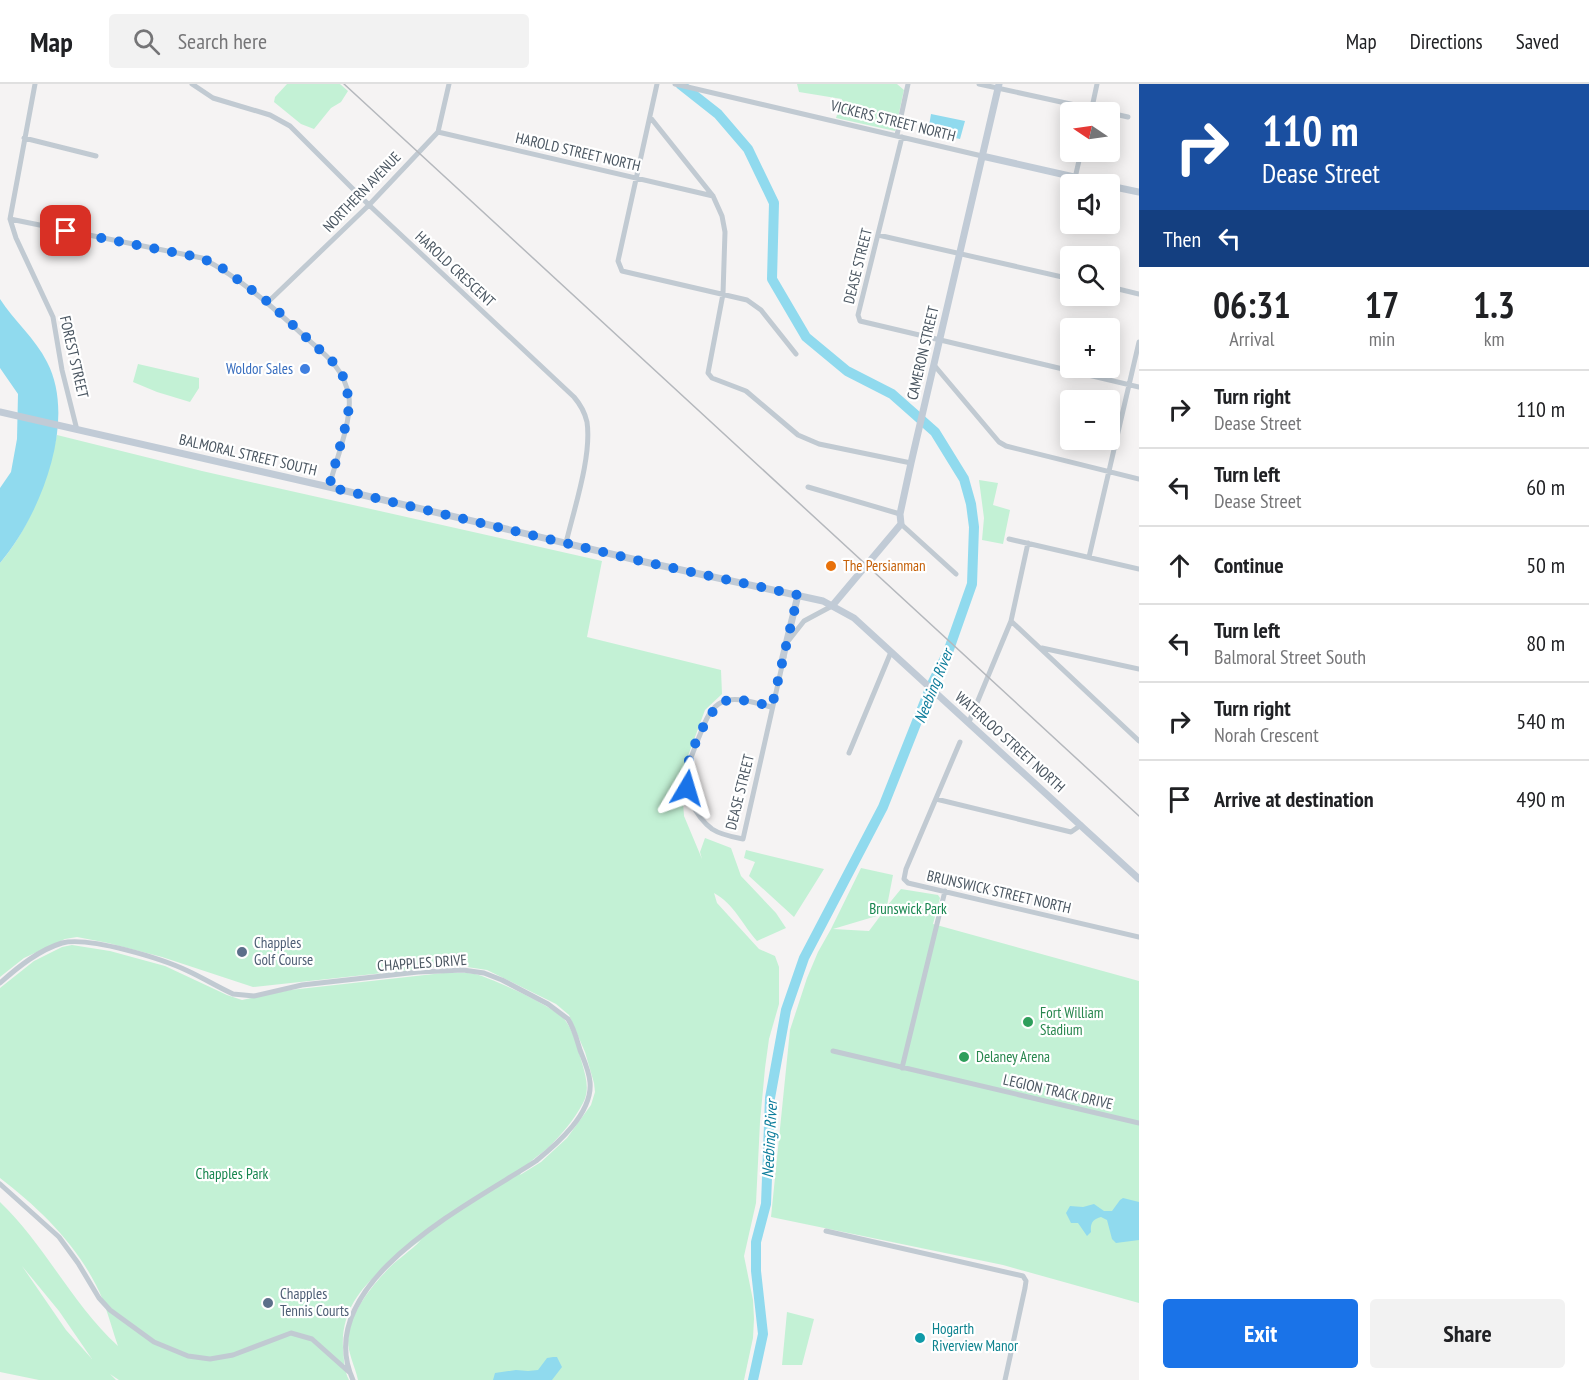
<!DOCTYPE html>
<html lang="en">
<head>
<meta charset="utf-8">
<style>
  :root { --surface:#fff; --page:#f2f2f2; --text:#202124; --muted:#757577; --line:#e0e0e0; --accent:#1a73e8 }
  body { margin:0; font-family:"PT Sans Narrow",sans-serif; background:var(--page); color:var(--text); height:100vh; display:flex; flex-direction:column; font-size:22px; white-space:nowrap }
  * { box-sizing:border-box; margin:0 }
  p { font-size:20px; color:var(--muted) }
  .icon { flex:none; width:33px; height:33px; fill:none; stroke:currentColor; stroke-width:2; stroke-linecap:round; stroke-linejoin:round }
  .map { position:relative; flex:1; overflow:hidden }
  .drawer { display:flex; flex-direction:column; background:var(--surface); width:450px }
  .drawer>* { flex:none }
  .guide { background:#1a4fa0; color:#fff; overflow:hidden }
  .needle { width:39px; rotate:283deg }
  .fabs { position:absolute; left:1060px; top:18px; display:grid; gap:12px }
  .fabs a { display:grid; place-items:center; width:60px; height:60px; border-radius:6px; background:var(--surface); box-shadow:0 3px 15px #0003; font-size:30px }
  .pin { position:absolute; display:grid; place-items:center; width:51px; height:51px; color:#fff; margin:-26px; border-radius:12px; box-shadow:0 3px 9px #0006 }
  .me { position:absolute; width:66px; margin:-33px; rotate:7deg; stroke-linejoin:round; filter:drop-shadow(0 0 4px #0008) }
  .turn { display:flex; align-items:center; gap:21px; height:126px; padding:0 24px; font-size:27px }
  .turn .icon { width:78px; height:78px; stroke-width:2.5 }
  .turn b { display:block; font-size:42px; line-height:51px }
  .then { display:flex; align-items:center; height:57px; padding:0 24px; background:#0003; gap:12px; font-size:22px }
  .eta { display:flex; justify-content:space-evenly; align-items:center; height:102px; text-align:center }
  .eta b { font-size:36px; font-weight:600; line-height:42px }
  .cta { display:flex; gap:12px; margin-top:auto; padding:12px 24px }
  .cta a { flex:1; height:69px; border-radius:6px; background:var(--accent); color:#fff; font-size:24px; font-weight:600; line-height:69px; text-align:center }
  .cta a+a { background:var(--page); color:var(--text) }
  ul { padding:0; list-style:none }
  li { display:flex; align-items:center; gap:18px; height:78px; padding:0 24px; border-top:2px solid var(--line) }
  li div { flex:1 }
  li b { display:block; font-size:22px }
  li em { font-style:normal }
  header { display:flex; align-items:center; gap:36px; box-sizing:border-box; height:84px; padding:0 30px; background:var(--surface); border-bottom:2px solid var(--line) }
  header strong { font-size:28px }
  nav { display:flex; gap:33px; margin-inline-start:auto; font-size:21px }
  .search { width:420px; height:54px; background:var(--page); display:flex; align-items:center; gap:15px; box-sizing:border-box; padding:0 21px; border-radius:6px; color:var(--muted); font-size:22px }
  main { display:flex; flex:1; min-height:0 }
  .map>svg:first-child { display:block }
  .green { fill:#c3f1d5; fill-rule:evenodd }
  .water { fill:#90daee }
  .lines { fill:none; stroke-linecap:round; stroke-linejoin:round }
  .river { stroke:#90daee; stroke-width:10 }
  .street { stroke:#c1cad2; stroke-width:5 }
  .secondary { stroke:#c1cbd6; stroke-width:7 }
  .rail { stroke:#b5b8bd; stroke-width:1.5 }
  .route { stroke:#1a73e8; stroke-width:10; stroke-dasharray:0 18 }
  .shop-dot { fill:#3f7fe0; stroke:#fff; stroke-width:2 }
  .food-dot { fill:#e8710a; stroke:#fff; stroke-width:2 }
  .service-dot { fill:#5c6f8a; stroke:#fff; stroke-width:2 }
  .leisure-dot { fill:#2e9e5b; stroke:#fff; stroke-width:2 }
  .culture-dot { fill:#0f9aa8; stroke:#fff; stroke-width:2 }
  .labels { text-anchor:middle; stroke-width:4.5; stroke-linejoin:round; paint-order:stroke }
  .street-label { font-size:15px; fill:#4a5661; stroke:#fff }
  .shop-label { font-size:15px; fill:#366cbe; stroke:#fff; text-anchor:end }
  .food-label { font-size:15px; fill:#c56008; stroke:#fff; text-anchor:start }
  .park-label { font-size:15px; fill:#17864f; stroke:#fff }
  .service-label { font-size:15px; fill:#4e5e75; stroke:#fff; text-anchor:start }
  .leisure-label { font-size:15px; fill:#27864d; stroke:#fff; text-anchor:start }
  .culture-label { font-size:15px; fill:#0d838f; stroke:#fff; text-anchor:start }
  .water-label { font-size:16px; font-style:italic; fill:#0c7c9b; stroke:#fff }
</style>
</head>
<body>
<header>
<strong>Map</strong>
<div class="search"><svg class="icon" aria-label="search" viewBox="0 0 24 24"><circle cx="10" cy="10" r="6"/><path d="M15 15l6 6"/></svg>Search here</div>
<nav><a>Map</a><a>Directions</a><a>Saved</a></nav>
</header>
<main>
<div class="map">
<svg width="1139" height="1296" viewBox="0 0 1139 1296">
  <rect width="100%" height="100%" fill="#f5f3f3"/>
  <path class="green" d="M287,0H340L348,7L341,18L331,24L314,45L301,40L274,18L275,13Z
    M797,0H897L904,6L895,47L836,34L842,15L799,8Z
    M138,280L199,294V304L190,318L157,308L133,298Z
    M57,351L202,387L602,477L587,553L721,586L722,610L705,626L681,691L684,732L702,775L700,768L705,754L731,764L741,792L776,829L786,844L757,857C742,840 734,820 714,809L717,819L759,865L775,872L779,883V920L769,955L765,984L760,1038L756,1119L744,1172L753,1216L754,1235L753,1254L744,1296H358C355,1282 348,1270 348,1256C349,1229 372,1202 389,1184C399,1174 412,1166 421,1156C383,1184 340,1211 343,1264C344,1275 344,1287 349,1296H119L110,1290L116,1296H39L0,1288V1118C45,1161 72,1220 118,1262C111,1242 106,1220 96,1201C74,1158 38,1123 0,1094V904L34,877L62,863L72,861L110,867L165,882L227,911L242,916L290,906L443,889C454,889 465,888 475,890C492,894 555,923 565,936C574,948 578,965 582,979C586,993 590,1006 583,1019C574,1036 562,1050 549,1063C538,1073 526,1078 520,1091L541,1078L567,1054L591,1021L595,1008L594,999L585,968L569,931L556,920L487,886L467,883H438L253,903L162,873L108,859L77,853L65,855L24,874L0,893V479C31,443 46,396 57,351ZM22,1182L59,1227L92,1275L66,1246Z
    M979,396L998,399L993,421L1010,426L1003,460L982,456L984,434Z
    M746,766L824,785L794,833L749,792L755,778L744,774Z
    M861,784L893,791L887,822L901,805L938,811L940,814L933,840L1139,897V1219L1003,1181L771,1133L790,946L807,894L818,868L831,845ZM881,831L869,847L833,845L880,831Z
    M787,1228L814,1235L802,1281H782Z"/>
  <path class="water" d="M931,30L965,37L960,55L928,48Z
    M0,215C14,237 35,254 47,278C78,337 40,432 0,479V404L11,388L17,355L18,310L0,284Z
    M1123,1114L1139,1118V1156L1116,1159L1112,1155L1107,1136L1101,1133C1093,1135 1090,1139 1091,1148L1087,1152L1078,1139H1071L1066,1129L1070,1122L1083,1123L1094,1120L1104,1127H1112L1120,1116Z
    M553,1273H557L562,1283L552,1296H493L495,1289L516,1286L528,1287L538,1286L547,1274Z"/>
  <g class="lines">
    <path class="river" d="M680,0L718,30L748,65L774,119L772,195L806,253L847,287L892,310L935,348L964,395L971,420L974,443L972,500L948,568L931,602L883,723L804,874L786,926L770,1014L766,1120L756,1158V1187L763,1250L753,1296"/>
    <path class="street" d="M35,0L10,135L16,154L53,233L62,286L77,346
      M192,0L213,14L270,31L290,42L369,121L574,313C580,320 585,329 587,338C592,372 574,425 566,459
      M657,0L618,177L622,187L747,216L761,226L796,270
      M675,0L982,72
      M979,0L1107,28
      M1091,28L1097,0
      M1110,29L1128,33
      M650,33L713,112L722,132L725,148L723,210L708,289L712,294L746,307L798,351L819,360L911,379
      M438,48L713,112
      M897,51L908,0
      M902,53L858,231L860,237L1139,303
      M24,54L96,72
      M1075,94L1081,68
      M10,135L202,174C240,194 272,222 304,252C314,261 326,270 334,280C342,290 347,301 349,313C352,337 335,379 329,403
      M878,151L1071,195
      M1110,203L1139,210
      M268,218L369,121L438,48L449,0
      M934,281L999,358L1006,362L1139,395
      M808,403L900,430
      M901,440L956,490
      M1009,455L1139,485
      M1089,473L1139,258
      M1011,537L1139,657
      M789,556L804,537L832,522
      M1042,564L1139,585
      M772,623C757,620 736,611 722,618C709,624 704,641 699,653C695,664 689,676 687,688C683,708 696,733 712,745C721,751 733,753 743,755L784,573
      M969,638L1011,537L1028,459
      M960,658L906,785L904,795L908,799L1139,853
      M849,669L891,568
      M936,715L1071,748L1081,741
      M0,899C18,883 39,866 62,859C89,852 163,875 188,887C203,894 218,903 233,910L254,912L302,901L418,888L463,886L484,889L502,896L548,920L568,935C574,944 577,956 580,966C584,976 589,987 590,998C593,1029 557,1060 536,1077C472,1119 309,1199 353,1296
      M833,967L1139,1039
      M902,984L945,807
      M0,1100L59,1153L78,1179L99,1214L110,1226L154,1258L188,1272L210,1275L233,1271L291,1249L312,1255L349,1288
      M826,1147L1023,1192L1026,1197L1025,1204L1005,1296"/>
    <path class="secondary" d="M982,72L1105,100
      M1110,102L1139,108
      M0,328L329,403L645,478L823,517L854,534L1139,795
      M832,522L901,440L900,430L911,379L999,0
      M782,577L798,511"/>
    <path class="rail" d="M344,0L1139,732"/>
  </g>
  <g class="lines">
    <path class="route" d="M66,147L202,174L222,184L268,218L334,279L344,294L349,316L348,333L329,403L645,478L798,511L772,622C758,620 739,613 725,617C709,622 687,674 686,690C686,695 687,700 687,704"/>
  </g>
  <circle class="shop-dot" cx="305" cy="285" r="6"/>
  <circle class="food-dot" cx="831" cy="482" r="6"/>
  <g class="service-dot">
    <circle cx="242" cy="868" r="6"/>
    <circle cx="268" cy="1219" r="6"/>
  </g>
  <g class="leisure-dot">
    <circle cx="1028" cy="938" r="6"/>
    <circle cx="964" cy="973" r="6"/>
  </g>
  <circle class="culture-dot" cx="920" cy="1254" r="6"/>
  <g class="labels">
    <g class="street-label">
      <text transform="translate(893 37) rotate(14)" y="5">VICKERS STREET NORTH</text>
      <text transform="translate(578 68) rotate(13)" y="5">HAROLD STREET NORTH</text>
      <text transform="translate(362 108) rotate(-46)" y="5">NORTHERN AVENUE</text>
      <text transform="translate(858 182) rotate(-76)" y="5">DEASE STREET</text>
      <text transform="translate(455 185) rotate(43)" y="5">HAROLD CRESCENT</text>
      <text transform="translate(923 269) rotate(-77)" y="5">CAMERON STREET</text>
      <text transform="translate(74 273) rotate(77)" y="5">FOREST STREET</text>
      <text transform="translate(248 371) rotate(13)" y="5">BALMORAL STREET SOUTH</text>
      <text transform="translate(1010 658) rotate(42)" y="5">WATERLOO STREET NORTH</text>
      <text transform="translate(740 708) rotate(-76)" y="5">DEASE STREET</text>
      <text transform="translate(999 808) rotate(13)" y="5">BRUNSWICK STREET NORTH</text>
      <text transform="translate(422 879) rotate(-4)" y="5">CHAPPLES DRIVE</text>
      <text transform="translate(1058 1008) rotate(13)" y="5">LEGION TRACK DRIVE</text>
    </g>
    <g class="shop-label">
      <text x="293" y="290">Woldor Sales</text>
    </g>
    <g class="food-label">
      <text x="843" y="487">The Persianman</text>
    </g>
    <g class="park-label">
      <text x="908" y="830">Brunswick Park</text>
      <text x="232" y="1095">Chapples Park</text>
    </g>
    <g class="service-label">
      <text x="254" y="864">Chapples<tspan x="254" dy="17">Golf Course</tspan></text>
      <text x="280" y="1215">Chapples<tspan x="280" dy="17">Tennis Courts</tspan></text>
    </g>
    <g class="leisure-label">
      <text x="1040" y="934">Fort William<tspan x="1040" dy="17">Stadium</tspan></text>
      <text x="976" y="978">Delaney Arena</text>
    </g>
    <g class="culture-label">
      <text x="932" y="1250">Hogarth<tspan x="932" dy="17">Riverview Manor</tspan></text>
    </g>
    <g class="water-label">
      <text transform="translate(933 602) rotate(-68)" y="6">Neebing River</text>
      <text transform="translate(769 1055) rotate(-87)" y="6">Neebing River</text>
    </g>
  </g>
</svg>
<div class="fabs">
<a><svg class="needle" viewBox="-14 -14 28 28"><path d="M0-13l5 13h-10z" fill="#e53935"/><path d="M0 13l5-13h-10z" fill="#757577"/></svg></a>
<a><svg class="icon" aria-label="sound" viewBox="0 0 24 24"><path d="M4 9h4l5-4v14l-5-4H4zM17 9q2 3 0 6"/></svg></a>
<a><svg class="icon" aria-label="search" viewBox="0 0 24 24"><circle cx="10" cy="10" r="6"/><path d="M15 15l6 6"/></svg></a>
<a>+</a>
<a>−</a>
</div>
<div class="pin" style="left:66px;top:147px;background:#d93025"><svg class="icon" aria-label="arrive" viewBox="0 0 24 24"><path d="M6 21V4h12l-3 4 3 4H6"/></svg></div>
<svg class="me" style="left:687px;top:704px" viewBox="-20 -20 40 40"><path d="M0-17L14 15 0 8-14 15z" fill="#1a73e8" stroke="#fff" stroke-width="4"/></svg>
</div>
<section class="drawer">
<div class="guide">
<div class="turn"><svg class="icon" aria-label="right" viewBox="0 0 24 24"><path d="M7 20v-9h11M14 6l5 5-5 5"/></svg><div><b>110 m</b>Dease Street</div></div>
<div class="then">Then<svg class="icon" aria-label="left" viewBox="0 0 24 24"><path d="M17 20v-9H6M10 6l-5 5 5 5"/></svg></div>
</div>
<div class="eta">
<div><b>06:31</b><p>Arrival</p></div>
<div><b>17</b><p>min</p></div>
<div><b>1.3</b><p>km</p></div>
</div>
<ul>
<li><svg class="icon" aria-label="right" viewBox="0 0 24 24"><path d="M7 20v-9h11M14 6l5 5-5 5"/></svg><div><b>Turn right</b><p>Dease Street</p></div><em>110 m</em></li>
<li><svg class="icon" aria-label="left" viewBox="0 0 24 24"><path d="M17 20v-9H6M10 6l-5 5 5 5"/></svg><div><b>Turn left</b><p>Dease Street</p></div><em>60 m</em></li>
<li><svg class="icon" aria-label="ahead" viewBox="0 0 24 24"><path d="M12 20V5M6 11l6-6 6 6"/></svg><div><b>Continue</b></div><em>50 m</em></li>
<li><svg class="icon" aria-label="left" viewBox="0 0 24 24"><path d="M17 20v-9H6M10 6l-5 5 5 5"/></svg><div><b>Turn left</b><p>Balmoral Street South</p></div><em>80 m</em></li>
<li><svg class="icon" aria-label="right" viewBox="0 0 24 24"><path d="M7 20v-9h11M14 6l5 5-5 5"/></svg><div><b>Turn right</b><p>Norah Crescent</p></div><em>540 m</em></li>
<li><svg class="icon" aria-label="arrive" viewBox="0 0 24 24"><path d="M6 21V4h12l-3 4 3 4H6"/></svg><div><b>Arrive at destination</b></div><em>490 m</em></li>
</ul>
<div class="cta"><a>Exit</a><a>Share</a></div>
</section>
</main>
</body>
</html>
